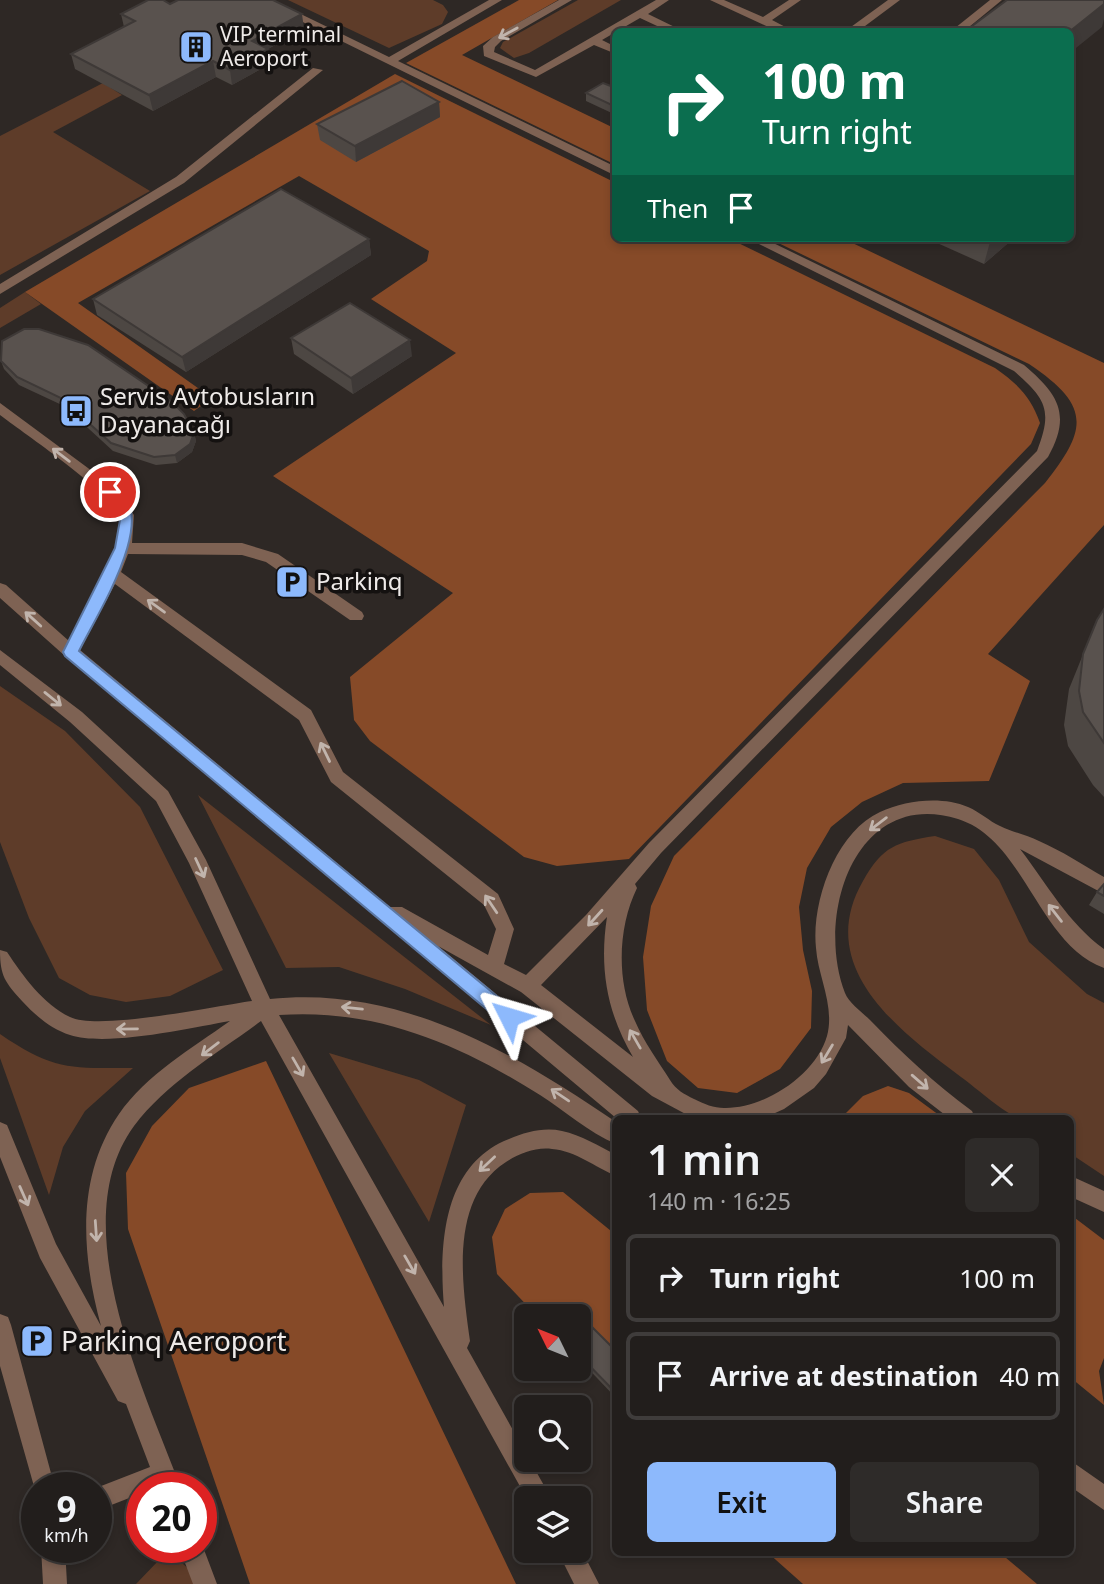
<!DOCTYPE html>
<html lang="en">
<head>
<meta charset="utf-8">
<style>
  :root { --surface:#221e1c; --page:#2e2b29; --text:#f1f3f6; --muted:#a2a2a3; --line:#3f3c3b; --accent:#8db9fc }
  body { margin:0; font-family:"Noto Sans",sans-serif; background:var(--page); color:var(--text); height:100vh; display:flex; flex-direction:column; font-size:26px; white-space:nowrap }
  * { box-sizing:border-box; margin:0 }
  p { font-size:23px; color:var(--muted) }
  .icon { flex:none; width:38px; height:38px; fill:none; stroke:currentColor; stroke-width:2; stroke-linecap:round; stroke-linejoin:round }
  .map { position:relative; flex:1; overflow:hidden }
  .drawer { position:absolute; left:612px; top:1115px; width:462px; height:441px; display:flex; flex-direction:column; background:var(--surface); border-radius:10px; box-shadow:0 4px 10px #0003,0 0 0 2px var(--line) }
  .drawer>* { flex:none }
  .guide { position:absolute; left:612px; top:28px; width:462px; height:214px; border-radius:10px; box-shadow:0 4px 10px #0003,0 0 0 2px var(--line); background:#0b6e4f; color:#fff; overflow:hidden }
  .needle { width:46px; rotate:313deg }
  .tools { position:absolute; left:514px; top:1304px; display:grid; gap:14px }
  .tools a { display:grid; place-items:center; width:77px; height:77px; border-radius:10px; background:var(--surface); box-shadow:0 4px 10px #0003,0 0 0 2px var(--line); font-size:35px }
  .speed { position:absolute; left:21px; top:1472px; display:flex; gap:14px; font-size:35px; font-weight:700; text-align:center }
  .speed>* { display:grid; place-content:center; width:91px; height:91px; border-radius:50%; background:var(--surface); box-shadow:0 4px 10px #0003,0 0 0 2px var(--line); line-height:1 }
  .speed small { font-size:18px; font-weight:400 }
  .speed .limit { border:10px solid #d22; background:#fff; color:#111 }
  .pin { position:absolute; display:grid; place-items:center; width:60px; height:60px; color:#fff; margin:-30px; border:4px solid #fff; border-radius:50%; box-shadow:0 2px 7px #0007 }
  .me { position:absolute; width:77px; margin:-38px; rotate:310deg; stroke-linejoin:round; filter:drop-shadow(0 0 5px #0008) }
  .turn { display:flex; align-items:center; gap:24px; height:147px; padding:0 35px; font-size:32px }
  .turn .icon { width:91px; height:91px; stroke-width:2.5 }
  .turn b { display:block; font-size:49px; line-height:60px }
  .then { display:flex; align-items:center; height:66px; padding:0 35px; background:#0003; gap:14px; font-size:26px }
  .round { display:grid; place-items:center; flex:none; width:74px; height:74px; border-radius:10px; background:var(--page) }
  .summary { display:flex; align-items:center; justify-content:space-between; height:119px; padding:0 35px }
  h1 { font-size:42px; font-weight:600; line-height:52px }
  .primary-button { display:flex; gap:14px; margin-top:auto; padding:14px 35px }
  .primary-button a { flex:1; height:80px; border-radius:10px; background:var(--accent); color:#111; font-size:28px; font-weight:600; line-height:80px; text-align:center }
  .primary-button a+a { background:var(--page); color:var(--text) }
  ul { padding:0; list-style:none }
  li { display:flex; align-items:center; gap:21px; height:88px; margin:0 14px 10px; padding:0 21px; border:4px solid var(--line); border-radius:10px }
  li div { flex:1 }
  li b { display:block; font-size:26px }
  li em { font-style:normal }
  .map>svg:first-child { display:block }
  .green { fill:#5e3c29 }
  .forest { fill:#864a28 }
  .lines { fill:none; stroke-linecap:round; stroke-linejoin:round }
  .service { fill:#7e6253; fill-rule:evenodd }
  .wall { fill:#4d4743 }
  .shaded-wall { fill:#3e3937 }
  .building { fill:#59524e; stroke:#3e3937; stroke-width:2 }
  .oneway { stroke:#c1b4ac }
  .route { fill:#8db9fc; stroke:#5c78a4; stroke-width:2 }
  .labels { text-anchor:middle; stroke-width:7; stroke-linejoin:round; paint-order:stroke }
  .far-poi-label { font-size:21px; fill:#eeeae8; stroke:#141110; text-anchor:start }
  .poi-label { font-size:24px; fill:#eeeae8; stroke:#141110; text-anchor:start }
  .near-poi-label { font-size:28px; fill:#eeeae8; stroke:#141110; text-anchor:start }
</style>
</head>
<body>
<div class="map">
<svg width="1104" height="1584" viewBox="0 0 1104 1584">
  <rect width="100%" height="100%" fill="#2e2825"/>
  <path class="green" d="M288,0H433L443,5L448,12L442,24L389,48Z
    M578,0H621L529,53L514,58L500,48L503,42Z
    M103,83L122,95L53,132L150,191L0,275V136Z
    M25,292L41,304L0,328V308Z
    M0,686L65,731L140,807L223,970L170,996L126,1002L90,995L59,978L29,918L0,842Z
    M198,795L491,1025L405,989L339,967L286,968Z
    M935,836L974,849L999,880L1029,942L1087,994L1104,1003V1176L1071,1154V1118C1056,1118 1031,1123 1018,1118C1000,1110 974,1086 957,1074C897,1029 814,966 863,881C883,846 896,842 935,836Z
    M0,1034C54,1071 70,1068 133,1068L85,1111L63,1147L49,1195L0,1058Z
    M329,1053L419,1080L466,1105L429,1222Z
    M174,1556L191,1571L195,1584H136L160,1559Z"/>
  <path class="forest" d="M519,0H558L462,55L616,129V165L406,63Z
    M395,74L616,183V238H728L995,368C1018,384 1031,397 1040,423L1031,444L629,859L557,866L524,857L370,741L354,720L350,677L453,593L273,476L456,353L371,299L427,261L429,251L299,176L78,303L212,398L194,411L25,292Z
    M768,238H842L1104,363V525L988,654L1030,681L989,781L903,783L862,802L831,827L807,868L799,907L803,950L812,991L811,1028L780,1069L737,1093L698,1088L667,1061L647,1010L643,957L651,906L674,856L1045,483C1089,428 1090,405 1029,364Z
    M266,1061L516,1584H250L128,1229L126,1173L152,1126L189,1088Z
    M888,1086L909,1093L943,1118H841L863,1096Z
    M563,1192L616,1235V1356L579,1346V1316H537L497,1274L492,1237L505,1209L530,1193Z
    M1071,1215L1104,1240V1358L1099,1371L1104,1405L1071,1378Z
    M767,1552H999L1037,1584H803Z"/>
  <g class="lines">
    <path class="service" d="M258,0H272L389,57L489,0H502L398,61L616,167V176Z
      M559,0H572L501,41L495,47L494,52L535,70L656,0H669L648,14L685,32H670L640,18L602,40L616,47V54L594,45L536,77L484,56L483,46L493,37Z
      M710,0H724L763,17L789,0H801L772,20L795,32H779Z
      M888,0H900L857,32H844Z
      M990,0H1002L963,32H950Z
      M313,68L323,70L184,183L0,294V284L176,177Z
      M747,238H763L1024,365C1058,394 1072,414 1048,457L661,853L635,884L637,888C618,927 616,981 635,1021C644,1042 658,1061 670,1080C676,1090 684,1094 694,1099C704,1104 714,1108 724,1108C764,1109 816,1075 827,1036C835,1006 818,977 816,948C811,902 836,832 880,812C906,800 942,796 968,807C980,812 989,821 1000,826C1012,832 1027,835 1039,841C1062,851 1083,865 1104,877V894L1020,849C1047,884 1068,923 1104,949V968C1038,944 1025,840 958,819C855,787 815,916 845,993C849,1003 862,1012 870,1020C904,1055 933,1082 972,1111L975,1118H949L909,1087L848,1025L846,1038L826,1074L814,1088L784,1109L764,1118H693L652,1096L521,992L438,946L638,1111L641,1118H616L65,656L0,598V583L6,585L69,641C85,611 126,550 119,517C114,494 22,432 0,415V403L115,488L134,515L132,543H242L278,554L362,612L364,616L362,620H350L266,562L242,555L128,554L121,572L311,710L343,772L498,894L514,929L504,964L526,975L586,915L649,843L1037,451C1053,410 1046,399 1014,371ZM115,584L299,720L331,782L484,905L496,929L488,955L402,907H390L80,650ZM607,917C599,968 607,1013 633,1057L541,985Z
      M0,650L82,712L168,791L206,860L270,999C399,985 513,1052 616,1122V1144C589,1133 564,1110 540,1095C459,1044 375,1008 279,1015L444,1307C439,1246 442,1165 509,1139C526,1132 544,1127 562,1131C581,1135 599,1146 616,1155V1176C595,1167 576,1151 552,1149C536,1147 520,1153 506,1162C449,1199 462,1283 470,1341L467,1348L551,1498L527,1499L261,1021C218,1053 167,1082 134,1126C63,1223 144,1390 181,1488H142V1493L96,1511V1488L150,1467L126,1404L118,1401L40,1258L0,1157V1122L7,1125L56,1244L101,1326C82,1256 75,1178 119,1114C146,1075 192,1048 230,1021C190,1028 107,1047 70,1035C51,1029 36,1016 22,1001C5,982 0,976 0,950L7,952C23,976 43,1004 70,1017C99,1031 215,1006 252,1001L189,863L156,801L70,722L0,665Z
      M1071,1176L1104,1191V1212L1071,1197Z
      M0,1314L8,1317L11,1325L55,1488H37V1497L0,1366Z
      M1071,1461L1104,1484V1510L1071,1487Z
      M201,1543L203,1547L217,1584H193L179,1547H201Z
      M579,1545L599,1584H574L557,1550H579Z
      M41,1547H65L67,1584H43Z"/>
  </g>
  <path class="wall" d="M170,4L304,29L268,49L270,64L232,85L216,77L153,111L75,69L71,54L124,27L121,14Z
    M616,88V115L586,101V93Z
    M439,102L440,117L356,162L320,140L317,124Z
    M926,238H1014L984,264Z
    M369,239L371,255L186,372L97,315L93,299Z
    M291,338L412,356L353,394L294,354Z
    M1,361L194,433L196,441L192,452L177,463L156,465L113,451L64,406L19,385L4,369Z
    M1104,609V797L1093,785L1068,746L1064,725L1069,689L1097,620Z
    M1104,884V914L1089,905L1097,892Z
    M579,1342L616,1351V1398L579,1359Z"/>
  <path class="shaded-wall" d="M1104,4V19L1102,27L1071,52V32H1069Z
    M302,14L304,29L268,49L270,64L232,85L230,70L252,41Z
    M213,61L216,77L153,111L149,95Z
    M439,102L440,117L356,162L355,146Z
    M994,238H1014L984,264L990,242Z
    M369,239L371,255L186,372L182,357Z
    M410,340L412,356L353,394L351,378Z
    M194,433L196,441L192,452L177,463L175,455Z"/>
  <path class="building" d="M148,0H163L170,4L178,0H273L302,14L252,41L268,49L230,70L213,61L149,95L71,54L135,21L121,14Z
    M1007,0H1104V4L1069,32H964Z
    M402,81L439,102L355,146L317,124Z
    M603,83L616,88V107L586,93Z
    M281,189L369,239L182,357L93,299Z
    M982,238H994L990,242Z
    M350,303L410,340L351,378L291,338Z
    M24,329H39L88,345L172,402L184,414L194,433L190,444L175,455L154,457L111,443L61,398L17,377L1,361L2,341Z
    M1104,609V743L1083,712L1079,691L1083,654L1097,620Z
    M1104,884V896L1097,892Z
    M593,1328L616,1351V1393L579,1355V1342Z"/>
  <defs><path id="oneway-shaft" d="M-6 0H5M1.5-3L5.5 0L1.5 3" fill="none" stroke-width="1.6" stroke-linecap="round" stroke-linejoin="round" transform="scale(1.75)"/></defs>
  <g class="oneway">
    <use href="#oneway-shaft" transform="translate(508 33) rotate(151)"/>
    <use href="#oneway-shaft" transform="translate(61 455) rotate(-143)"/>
    <use href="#oneway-shaft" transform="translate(156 606) rotate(-144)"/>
    <use href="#oneway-shaft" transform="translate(33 619) rotate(-138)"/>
    <use href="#oneway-shaft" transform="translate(53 699) rotate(39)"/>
    <use href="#oneway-shaft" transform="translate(325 752) rotate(-116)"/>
    <use href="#oneway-shaft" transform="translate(878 824) rotate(143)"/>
    <use href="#oneway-shaft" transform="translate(200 868) rotate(65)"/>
    <use href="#oneway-shaft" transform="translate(491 904) rotate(-124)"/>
    <use href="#oneway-shaft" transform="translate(1055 913) rotate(-128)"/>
    <use href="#oneway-shaft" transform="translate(595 918) rotate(132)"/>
    <use href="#oneway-shaft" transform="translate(352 1008) rotate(-174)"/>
    <use href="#oneway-shaft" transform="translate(127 1029) rotate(179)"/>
    <use href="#oneway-shaft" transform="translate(635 1039) rotate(-120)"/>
    <use href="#oneway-shaft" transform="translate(210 1049) rotate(143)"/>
    <use href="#oneway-shaft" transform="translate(827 1054) rotate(121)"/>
    <use href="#oneway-shaft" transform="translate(298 1067) rotate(60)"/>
    <use href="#oneway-shaft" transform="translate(920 1082) rotate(41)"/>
    <use href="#oneway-shaft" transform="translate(560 1095) rotate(-146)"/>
    <use href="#oneway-shaft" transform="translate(487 1164) rotate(137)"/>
    <use href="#oneway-shaft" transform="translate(24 1196) rotate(66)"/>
    <use href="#oneway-shaft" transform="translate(96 1231) rotate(86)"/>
    <use href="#oneway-shaft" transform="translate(410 1265) rotate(60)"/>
  </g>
  <path class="route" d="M110,487C168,506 94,619 79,651L515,1011L518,1017L515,1023H503L65,656L63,652L115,548L120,520L103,492Z"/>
  <defs>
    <symbol id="building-square" viewBox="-11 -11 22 22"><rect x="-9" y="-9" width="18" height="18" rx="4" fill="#8db9fc" stroke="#141110"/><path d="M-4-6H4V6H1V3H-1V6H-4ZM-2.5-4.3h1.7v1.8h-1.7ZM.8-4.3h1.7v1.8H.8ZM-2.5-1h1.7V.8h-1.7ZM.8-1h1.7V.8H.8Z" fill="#111"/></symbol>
    <symbol id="bus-square" viewBox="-11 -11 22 22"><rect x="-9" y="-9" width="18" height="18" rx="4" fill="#8db9fc" stroke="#141110"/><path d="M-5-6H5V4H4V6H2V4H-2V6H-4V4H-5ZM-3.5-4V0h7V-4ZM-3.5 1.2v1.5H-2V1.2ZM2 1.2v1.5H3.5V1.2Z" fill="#111"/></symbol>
    <symbol id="parking-square" viewBox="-11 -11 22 22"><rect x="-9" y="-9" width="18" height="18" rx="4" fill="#8db9fc" stroke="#141110"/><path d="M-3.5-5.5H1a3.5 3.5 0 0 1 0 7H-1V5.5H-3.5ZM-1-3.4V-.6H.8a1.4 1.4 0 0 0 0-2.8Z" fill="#111"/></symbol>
  </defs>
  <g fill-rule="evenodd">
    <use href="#building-square" x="177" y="28" width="38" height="38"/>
    <use href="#bus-square" x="57" y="392" width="38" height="38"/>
    <use href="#parking-square" x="273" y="563" width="38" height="38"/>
    <use href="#parking-square" x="18" y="1322" width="38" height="38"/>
  </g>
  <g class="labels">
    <g class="far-poi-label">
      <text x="220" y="42">VIP terminal<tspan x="220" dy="24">Aeroport</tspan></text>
    </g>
    <g class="poi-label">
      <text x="100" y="405">Servis Avtobusların<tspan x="100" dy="28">Dayanacağı</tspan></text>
      <text x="316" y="590">Parkinq</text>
    </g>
    <g class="near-poi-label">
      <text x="61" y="1351">Parkinq Aeroport</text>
    </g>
  </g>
</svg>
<div class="tools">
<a><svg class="needle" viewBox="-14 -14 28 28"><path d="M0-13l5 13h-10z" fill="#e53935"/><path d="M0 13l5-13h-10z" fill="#a2a2a3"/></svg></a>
<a><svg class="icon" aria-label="search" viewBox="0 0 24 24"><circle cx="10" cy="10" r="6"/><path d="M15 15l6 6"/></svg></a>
<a><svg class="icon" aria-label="layers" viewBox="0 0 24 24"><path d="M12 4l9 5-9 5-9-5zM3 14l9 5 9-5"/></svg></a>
</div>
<div class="speed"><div>9<small>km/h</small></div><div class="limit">20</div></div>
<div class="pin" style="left:110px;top:492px;background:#d93025"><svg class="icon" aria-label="arrive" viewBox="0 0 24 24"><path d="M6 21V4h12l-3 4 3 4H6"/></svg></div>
<svg class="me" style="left:509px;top:1017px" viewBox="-20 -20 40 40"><path d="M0-17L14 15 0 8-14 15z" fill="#8db9fc" stroke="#fff" stroke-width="4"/></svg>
<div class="guide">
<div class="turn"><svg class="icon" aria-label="right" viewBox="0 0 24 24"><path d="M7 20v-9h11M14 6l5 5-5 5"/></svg><div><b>100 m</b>Turn right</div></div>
<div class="then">Then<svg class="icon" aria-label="arrive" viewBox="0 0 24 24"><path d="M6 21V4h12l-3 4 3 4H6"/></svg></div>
</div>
<section class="drawer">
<div class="summary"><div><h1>1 min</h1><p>140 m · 16:25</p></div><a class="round"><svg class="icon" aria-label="close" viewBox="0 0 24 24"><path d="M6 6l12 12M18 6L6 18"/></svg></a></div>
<ul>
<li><svg class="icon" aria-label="right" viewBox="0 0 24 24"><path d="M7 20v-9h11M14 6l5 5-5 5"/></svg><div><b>Turn right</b></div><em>100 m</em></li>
<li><svg class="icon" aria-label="arrive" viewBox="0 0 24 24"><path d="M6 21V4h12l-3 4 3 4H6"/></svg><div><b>Arrive at destination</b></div><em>40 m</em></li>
</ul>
<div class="primary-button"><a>Exit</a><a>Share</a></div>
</section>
</div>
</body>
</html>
